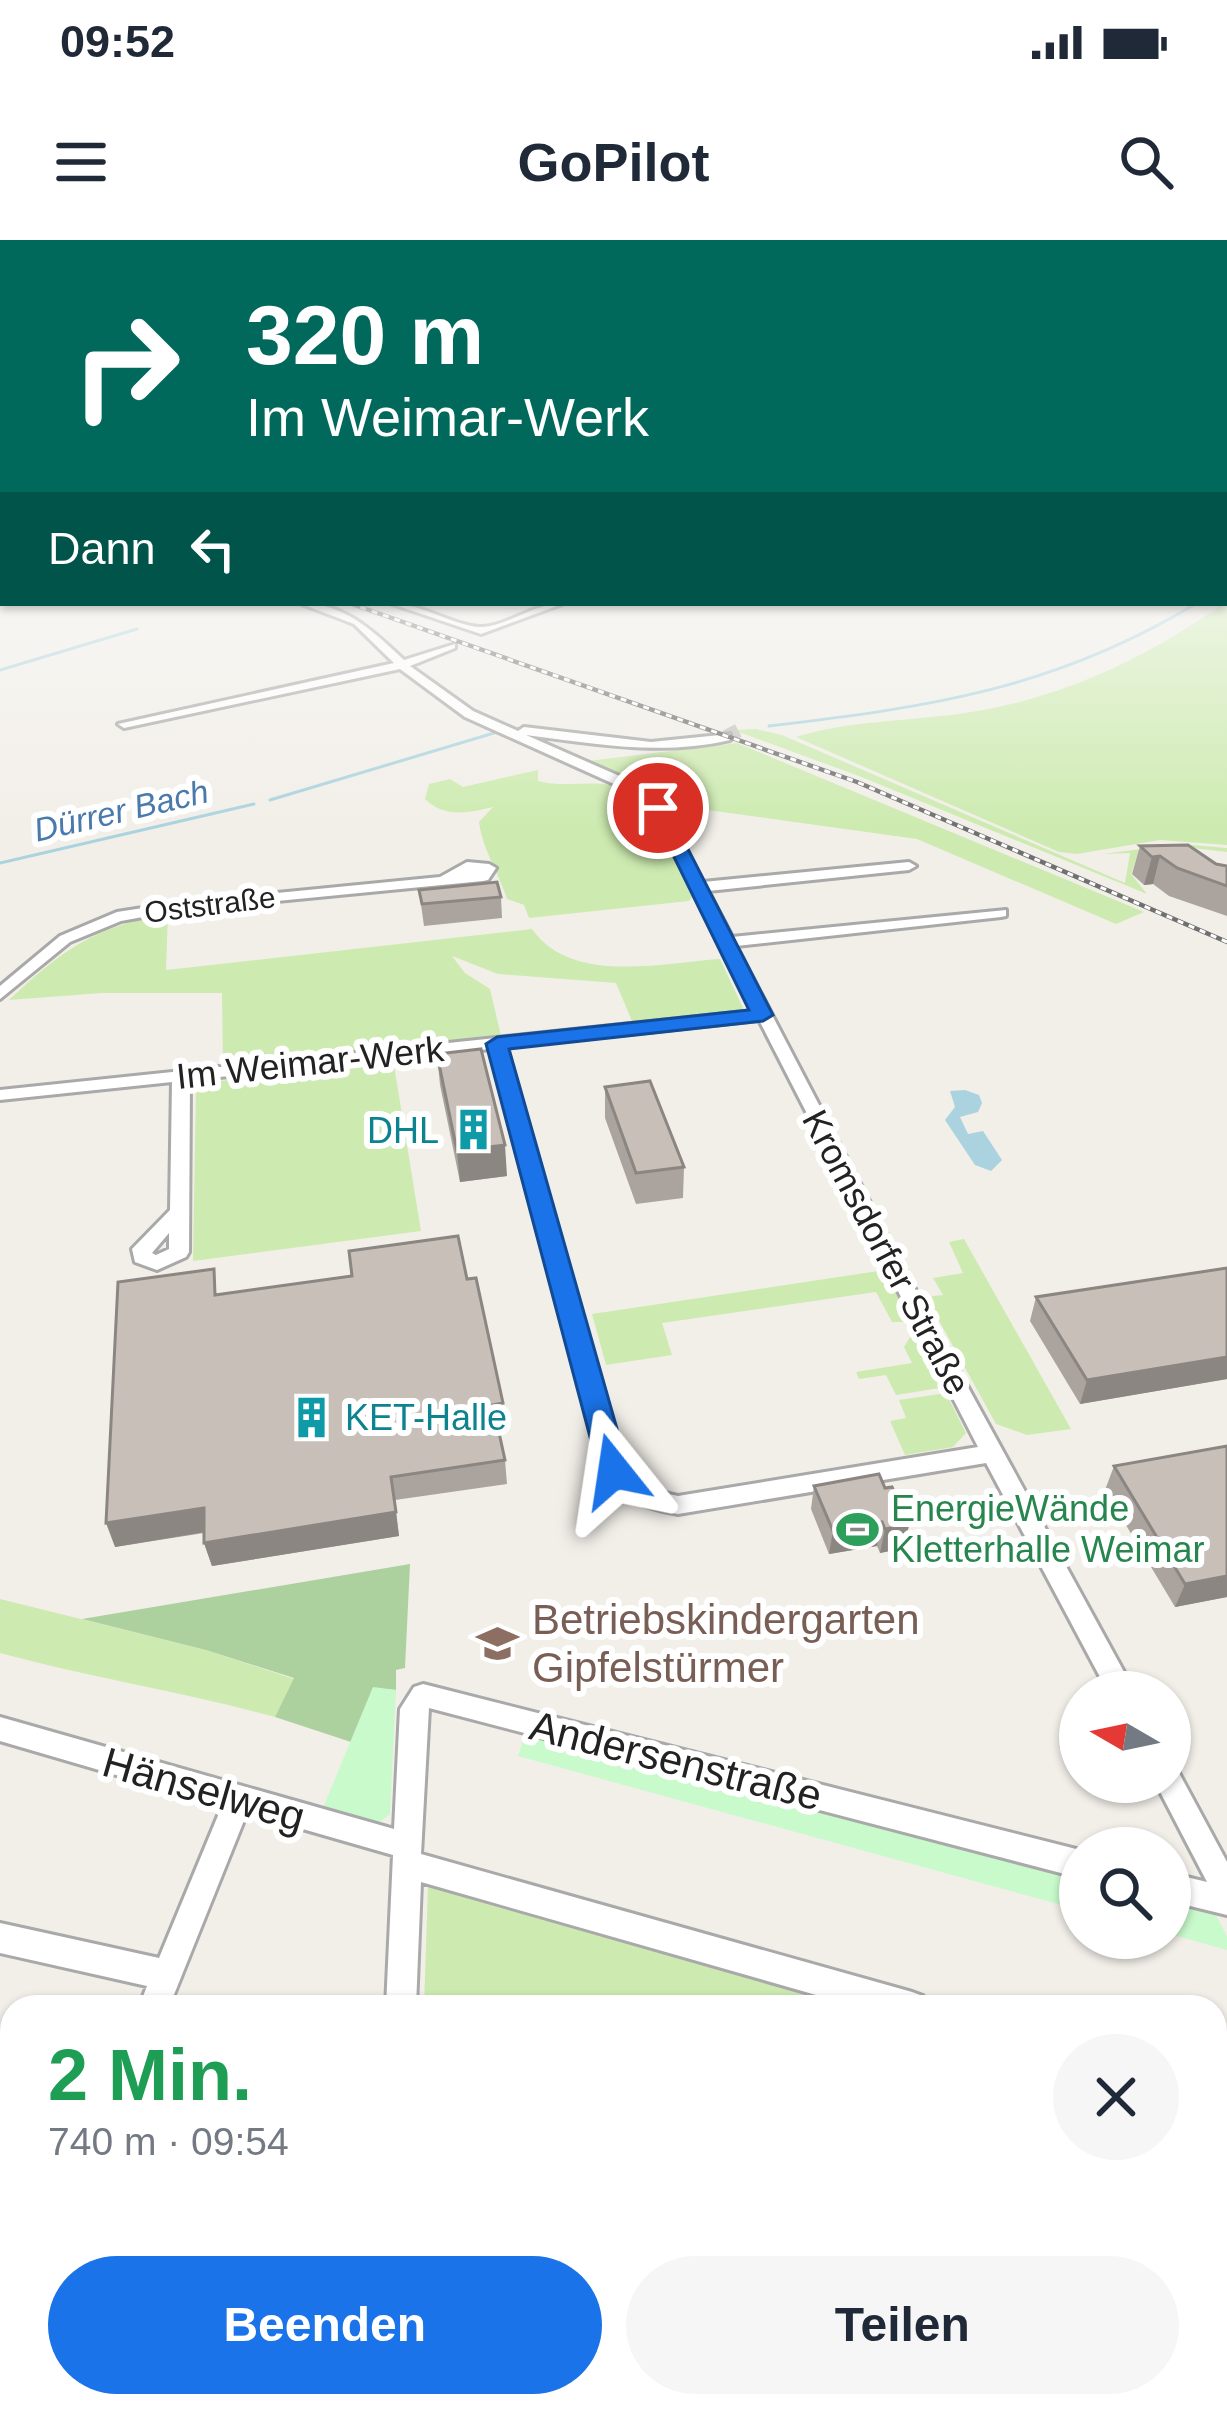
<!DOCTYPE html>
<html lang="de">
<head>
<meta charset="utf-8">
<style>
  :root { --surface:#fff; --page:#f6f6f7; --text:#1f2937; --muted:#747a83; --accent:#1a73e8 }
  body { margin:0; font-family:Helvetica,sans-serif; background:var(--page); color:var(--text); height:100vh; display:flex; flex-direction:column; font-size:45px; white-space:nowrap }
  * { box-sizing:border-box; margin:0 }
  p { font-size:39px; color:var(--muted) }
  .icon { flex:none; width:66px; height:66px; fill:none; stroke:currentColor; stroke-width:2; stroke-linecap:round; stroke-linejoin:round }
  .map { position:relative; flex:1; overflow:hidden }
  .panel { position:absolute; left:0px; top:1755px; width:1227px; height:423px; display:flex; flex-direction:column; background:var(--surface); border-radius:36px 36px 0 0; box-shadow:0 3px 9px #0004 }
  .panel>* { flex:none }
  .hud { position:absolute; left:0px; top:0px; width:1227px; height:366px; box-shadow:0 3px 9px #0004; background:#00695c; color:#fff; overflow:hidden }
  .needle { width:78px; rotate:279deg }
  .buttons { position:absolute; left:1059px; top:1431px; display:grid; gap:24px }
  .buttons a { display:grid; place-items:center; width:132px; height:132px; border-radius:50%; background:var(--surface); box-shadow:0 3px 9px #0004; font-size:60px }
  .pin { position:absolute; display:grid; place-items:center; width:102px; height:102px; color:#fff; margin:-51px; border:6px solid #fff; border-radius:50%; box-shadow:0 3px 12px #0007 }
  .me { position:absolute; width:132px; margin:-66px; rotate:345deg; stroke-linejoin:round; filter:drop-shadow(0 0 9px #0008) }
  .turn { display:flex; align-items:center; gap:42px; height:252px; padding:0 48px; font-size:54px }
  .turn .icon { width:156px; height:156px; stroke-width:2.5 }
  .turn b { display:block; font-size:84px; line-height:102px }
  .then { display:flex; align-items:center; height:114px; padding:0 48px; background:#0003; gap:24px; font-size:45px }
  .round { display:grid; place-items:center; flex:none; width:126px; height:126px; border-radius:63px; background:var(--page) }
  .overview { display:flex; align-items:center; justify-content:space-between; height:204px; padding:0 48px }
  h1 { font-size:72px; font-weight:700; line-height:90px; color:#1e9e55 }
  .button { display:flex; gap:24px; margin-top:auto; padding:24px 48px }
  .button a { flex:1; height:138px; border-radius:72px; background:var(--accent); color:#fff; font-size:48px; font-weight:700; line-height:138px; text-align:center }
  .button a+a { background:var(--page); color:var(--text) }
  .status { display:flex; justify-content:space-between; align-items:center; height:84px; padding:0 60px; background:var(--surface); direction:ltr }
  .status svg { height:33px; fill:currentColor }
  header { display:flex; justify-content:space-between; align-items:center; height:156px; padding:0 48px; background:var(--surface); font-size:54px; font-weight:700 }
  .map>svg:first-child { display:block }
  .grass { fill:#cdebb0 }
  .forest { fill:#add19e }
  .park { fill:#c8facc }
  .water { fill:#aad3df }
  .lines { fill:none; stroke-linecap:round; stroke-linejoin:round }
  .stream { stroke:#aad3df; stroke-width:3 }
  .minor-tunnel { stroke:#c8c6c1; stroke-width:14; stroke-dasharray:14 6; stroke-linecap:butt }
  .minor-casing { stroke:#a9a9a9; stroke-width:6 }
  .major-casing { stroke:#a06b00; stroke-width:6 }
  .minor { fill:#fff; fill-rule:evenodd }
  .major { fill:#fcd6a4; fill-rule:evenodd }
  .rail-casing { stroke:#707070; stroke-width:4.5 }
  .rail { stroke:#fff; stroke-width:3; stroke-dasharray:6; stroke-linecap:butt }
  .wall { fill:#aba49e }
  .shaded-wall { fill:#8b8681 }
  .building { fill:#c7bfb8; stroke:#8b8681; stroke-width:3 }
  .route { fill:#1a73e8; stroke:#114b97; stroke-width:3 }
  .labels { text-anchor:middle; stroke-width:12; stroke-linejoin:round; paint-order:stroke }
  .far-street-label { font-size:30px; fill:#222; stroke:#fff }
  .far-water-label { font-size:33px; font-style:italic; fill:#4a7aab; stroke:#fff }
  .street-label { font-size:36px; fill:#222; stroke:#fff }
  .culture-label { font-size:36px; fill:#0d838f; stroke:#fff; text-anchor:end }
  .leisure-label { font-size:36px; fill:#27864d; stroke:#fff; text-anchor:start }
  .near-education-label { font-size:42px; fill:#785e54; stroke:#fff; text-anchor:start }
  .near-street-label { font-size:42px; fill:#222; stroke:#fff }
</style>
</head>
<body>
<div class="status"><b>09:52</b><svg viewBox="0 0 49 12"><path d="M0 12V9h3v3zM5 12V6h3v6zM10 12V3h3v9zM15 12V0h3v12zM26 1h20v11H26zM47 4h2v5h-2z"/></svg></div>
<header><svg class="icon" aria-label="menu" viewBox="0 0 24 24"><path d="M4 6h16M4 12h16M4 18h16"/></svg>GoPilot<svg class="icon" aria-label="search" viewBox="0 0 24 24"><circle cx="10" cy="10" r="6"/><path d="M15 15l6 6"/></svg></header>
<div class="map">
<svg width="1227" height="2176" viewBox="0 0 1227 2176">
  <rect width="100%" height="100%" fill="#f2efe9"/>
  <path class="grass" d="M1227,361V605L1160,600L1077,614L1059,612L796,497C846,481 906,481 959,474C1059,460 1146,419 1227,361Z
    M756,489L782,495L1125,643L1130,613L1102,614L1181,604L1227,608V612L1193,608L1137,617L1131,634L1147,654L859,536L733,490Z
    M737,503L1144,672L1116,684L917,599L664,564L640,546L588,521Z
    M538,530V541C564,548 592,540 616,546C655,557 675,624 692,657L689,661L529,678L524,665L507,659C498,631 483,611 479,582L493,567C469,573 444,578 425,559L429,544L450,539L463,547Z
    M168,674L166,730L532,689C571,745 661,723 720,719L744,770L632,781L616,743L498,734L452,716L465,733L490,749L502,800L223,827L222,753H102L9,760C62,710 95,686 168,674Z
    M393,819L421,991L193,1021L196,844Z
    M964,999L1071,1189L1027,1195L996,1184L926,1057L943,1055L933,1038L963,1033L949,1002Z
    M885,1030L911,1082H892L876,1052L662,1083L672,1115L606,1125L592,1074Z
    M910,1097L920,1098L946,1147L896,1155L886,1135L859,1139L856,1132L912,1123L904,1107Z
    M946,1153L966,1193L953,1207L905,1215L890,1181L906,1178L899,1160Z
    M0,1359L206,1410L294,1439L275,1477C184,1452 92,1438 0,1413Z
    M428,1645L850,1767H424Z
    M1215,1872L1219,1873V1992L1227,1995V2153L1215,2149Z
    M0,2110L12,2113V2166H269L287,2176H0Z
    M329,2166H494L519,2176H326Z"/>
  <path class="forest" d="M410,1324L405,1428L396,1430V1450L373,1448L351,1502L275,1477L294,1438L206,1410L82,1379Z"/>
  <path class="park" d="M373,1447L396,1450L390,1574L377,1584L322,1570Z
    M529,1482L1080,1624V1670L518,1516Z
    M1170,1647L1205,1655L1227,1696V1710L1170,1694Z"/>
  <path class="water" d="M965,850L979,855L982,863L978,872L960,877L968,894L983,891L1002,920L991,931L975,925L945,880L955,867L950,851Z"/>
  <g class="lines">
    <path class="stream" d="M0,430L137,389
      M769,486C930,467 1055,449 1197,363
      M634,507H676
      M270,560L494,493
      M0,623L254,564"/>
    <path class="minor-tunnel" d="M726,497L739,490"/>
    <defs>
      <path id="minor" d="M1224,339L1227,340V346L1224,345Z
        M299,363C345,363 373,391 404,420L455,404V408L410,426L473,471L518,491L524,487L651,502L730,494V500C661,516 596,504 526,495L633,542L663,565L703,642L909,622L916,626L909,630L708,651L732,697L1006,670V676L1001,677L736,706L936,1089L1135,1452H1108L986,1223L678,1274C647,1269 620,1259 602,1231L490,809L190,840L189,1012L186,1017L157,1030L135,1022L132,1009L170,970L172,842L0,860V850L754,771L652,570L623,548L465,477L400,429L124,488L118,484L394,423L354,384ZM759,780L978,1207L678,1256C656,1252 640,1244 625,1228L506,807ZM169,993V1009L156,1015L152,1013Z
        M389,363C420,363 459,388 482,387C508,386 534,363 565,363L481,394Z
        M467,622L489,624L496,628L488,640L483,641L175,671L121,681L70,702L0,759V746L60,696L117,672L175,663L440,637Z
        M423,1444L1080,1610V1638L429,1468L421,1614L912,1752L923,1756L927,1767H858L421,1642L416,1767H386L393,1615L247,1573L169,1767H139L147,1746L0,1713V1683L159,1718L222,1566L0,1501V1477L394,1589L400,1469L414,1447Z
        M1170,1530L1179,1533L1227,1622V1675L1170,1661V1633L1207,1642L1155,1542H1170Z
        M1215,1838L1227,1841V1873L1215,1870Z"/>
      <path id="major" d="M0,1964L12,1967V2011L0,2008Z
        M546,2166H616L620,2176H551Z"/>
    </defs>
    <use href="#minor" class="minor-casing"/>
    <use href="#major" class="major-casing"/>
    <use href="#minor" class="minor"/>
    <use href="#major" class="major"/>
    <defs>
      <path id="rail" d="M349,363L857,542L1227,702"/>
    </defs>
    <use href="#rail" class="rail-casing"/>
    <use href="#rail" class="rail"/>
  </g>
  <path class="wall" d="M1140,606L1227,626V676L1169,656L1153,644L1144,645L1132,634Z
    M419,650L501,657L502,678L424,686Z
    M437,814L507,936L460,942L440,845Z
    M605,847L684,927L683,958L636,964L605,878Z
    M1227,1028V1139L1080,1164L1030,1081L1036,1057Z
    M467,1039L503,1163L504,1187L498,1188L505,1220L507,1244L395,1260L399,1296L212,1326L204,1303V1293L115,1307L220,1054Z
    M1114,1226L1227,1357L1175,1367L1105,1250Z
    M814,1246L885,1248L909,1285L904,1308L880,1313L877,1306L829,1314L811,1269Z"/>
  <path class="shaded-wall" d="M1160,616L1153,644L1144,645L1152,617Z
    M505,905L507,936L460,942L457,911Z
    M1227,1117V1139L1080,1164L1087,1140Z
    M391,1237L399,1296L212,1326L204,1303Z
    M204,1268L211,1291L115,1307L106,1283Z
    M882,1282L877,1306L829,1314L833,1291Z
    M909,1285L904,1308L880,1313L885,1289Z
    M1227,1336V1357L1175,1367L1185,1344Z"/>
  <path class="building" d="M1188,605L1216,624L1227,626V646L1177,628L1160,616L1152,617L1140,606Z
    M497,642L501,657L422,664L419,650Z
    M481,809L505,905L457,911L437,814Z
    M650,841L684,927L636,933L605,847Z
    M458,996L467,1039L476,1038L503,1163L493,1165L505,1220L391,1237L396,1272L204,1303V1268L106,1283L118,1042L214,1029L215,1055L352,1036L349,1011Z
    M1227,1028V1117L1087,1140L1036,1057Z
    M1227,1206V1336L1185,1344L1114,1226Z
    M879,1234L885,1248L892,1247L909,1285L885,1289L882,1282L833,1291L814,1246Z"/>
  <linearGradient id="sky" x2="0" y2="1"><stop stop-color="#8fc0e4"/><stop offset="0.48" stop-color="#f9f8f5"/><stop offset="1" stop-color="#f9f8f5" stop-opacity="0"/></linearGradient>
  <rect width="1227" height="588" fill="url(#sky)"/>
  <path class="route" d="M658,562L667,568L773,775L763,781L509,809L629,1231L625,1239H603L599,1231L486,804L497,797L749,770L650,568Z"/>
  <defs>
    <symbol id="building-bare" viewBox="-9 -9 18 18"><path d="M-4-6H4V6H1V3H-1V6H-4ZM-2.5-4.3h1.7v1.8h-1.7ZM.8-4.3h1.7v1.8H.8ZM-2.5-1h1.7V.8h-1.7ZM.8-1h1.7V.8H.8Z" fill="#0f9aa8" stroke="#fff" stroke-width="2.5" paint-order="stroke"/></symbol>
    <symbol id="stadium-bare" viewBox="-9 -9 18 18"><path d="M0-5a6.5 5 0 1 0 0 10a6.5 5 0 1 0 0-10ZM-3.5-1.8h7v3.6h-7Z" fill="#2e9e5b" stroke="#fff" stroke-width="2.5" paint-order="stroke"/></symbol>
    <symbol id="school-bare" viewBox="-9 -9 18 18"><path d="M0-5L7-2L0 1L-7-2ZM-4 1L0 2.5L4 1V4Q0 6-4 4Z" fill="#8d6e63" stroke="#fff" stroke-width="2.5" paint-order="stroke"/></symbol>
  </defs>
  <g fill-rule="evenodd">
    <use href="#building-bare" x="444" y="860" width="59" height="59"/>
    <use href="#building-bare" x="282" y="1148" width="59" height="59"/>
    <use href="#stadium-bare" x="828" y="1260" width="59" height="59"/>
    <use href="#school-bare" x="468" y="1374" width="59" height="59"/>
  </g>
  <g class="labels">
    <g class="far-street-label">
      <text transform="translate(210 665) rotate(-7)" y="10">Oststraße</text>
    </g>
    <g class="far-water-label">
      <text transform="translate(121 570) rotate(-13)" y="12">Dürrer Bach</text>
    </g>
    <g class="street-label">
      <text transform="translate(310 822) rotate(-6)" y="13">Im Weimar-Werk</text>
      <text transform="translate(887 1012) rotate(62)" y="13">Kromsdorfer Straße</text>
    </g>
    <g class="culture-label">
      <text x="439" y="903">DHL</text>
      <text x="345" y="1190" text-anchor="start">KET-Halle</text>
    </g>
    <g class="leisure-label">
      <text x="891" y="1281">EnergieWände<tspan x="891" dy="41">Kletterhalle Weimar</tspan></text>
    </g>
    <g class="near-education-label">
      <text x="532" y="1394">Betriebskindergarten<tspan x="532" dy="48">Gipfelstürmer</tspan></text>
    </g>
    <g class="near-street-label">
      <text transform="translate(676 1520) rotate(14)" y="15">Andersenstraße</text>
      <text transform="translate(204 1549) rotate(16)" y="15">Hänselweg</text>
    </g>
  </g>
</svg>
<div class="buttons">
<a><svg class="needle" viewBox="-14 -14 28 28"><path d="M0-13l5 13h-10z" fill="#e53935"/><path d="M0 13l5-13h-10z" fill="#747a83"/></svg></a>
<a><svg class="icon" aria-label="search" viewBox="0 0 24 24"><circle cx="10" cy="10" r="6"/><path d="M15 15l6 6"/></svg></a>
</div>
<div class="pin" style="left:658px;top:568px;background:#d93025"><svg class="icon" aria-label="arrive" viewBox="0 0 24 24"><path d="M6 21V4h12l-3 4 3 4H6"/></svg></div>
<svg class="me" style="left:614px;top:1231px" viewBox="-20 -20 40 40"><path d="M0-17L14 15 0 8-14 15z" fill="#1a73e8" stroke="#fff" stroke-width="4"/></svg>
<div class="hud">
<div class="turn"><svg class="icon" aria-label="right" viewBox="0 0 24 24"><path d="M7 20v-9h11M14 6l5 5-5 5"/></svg><div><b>320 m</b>Im Weimar-Werk</div></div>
<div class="then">Dann<svg class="icon" aria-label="left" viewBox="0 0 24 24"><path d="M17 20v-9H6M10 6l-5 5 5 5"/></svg></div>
</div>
<section class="panel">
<div class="overview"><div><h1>2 Min.</h1><p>740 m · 09:54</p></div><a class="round"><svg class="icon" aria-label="close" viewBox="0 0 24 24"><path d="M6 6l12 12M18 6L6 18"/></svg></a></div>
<div class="button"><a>Beenden</a><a>Teilen</a></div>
</section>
</div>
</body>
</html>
